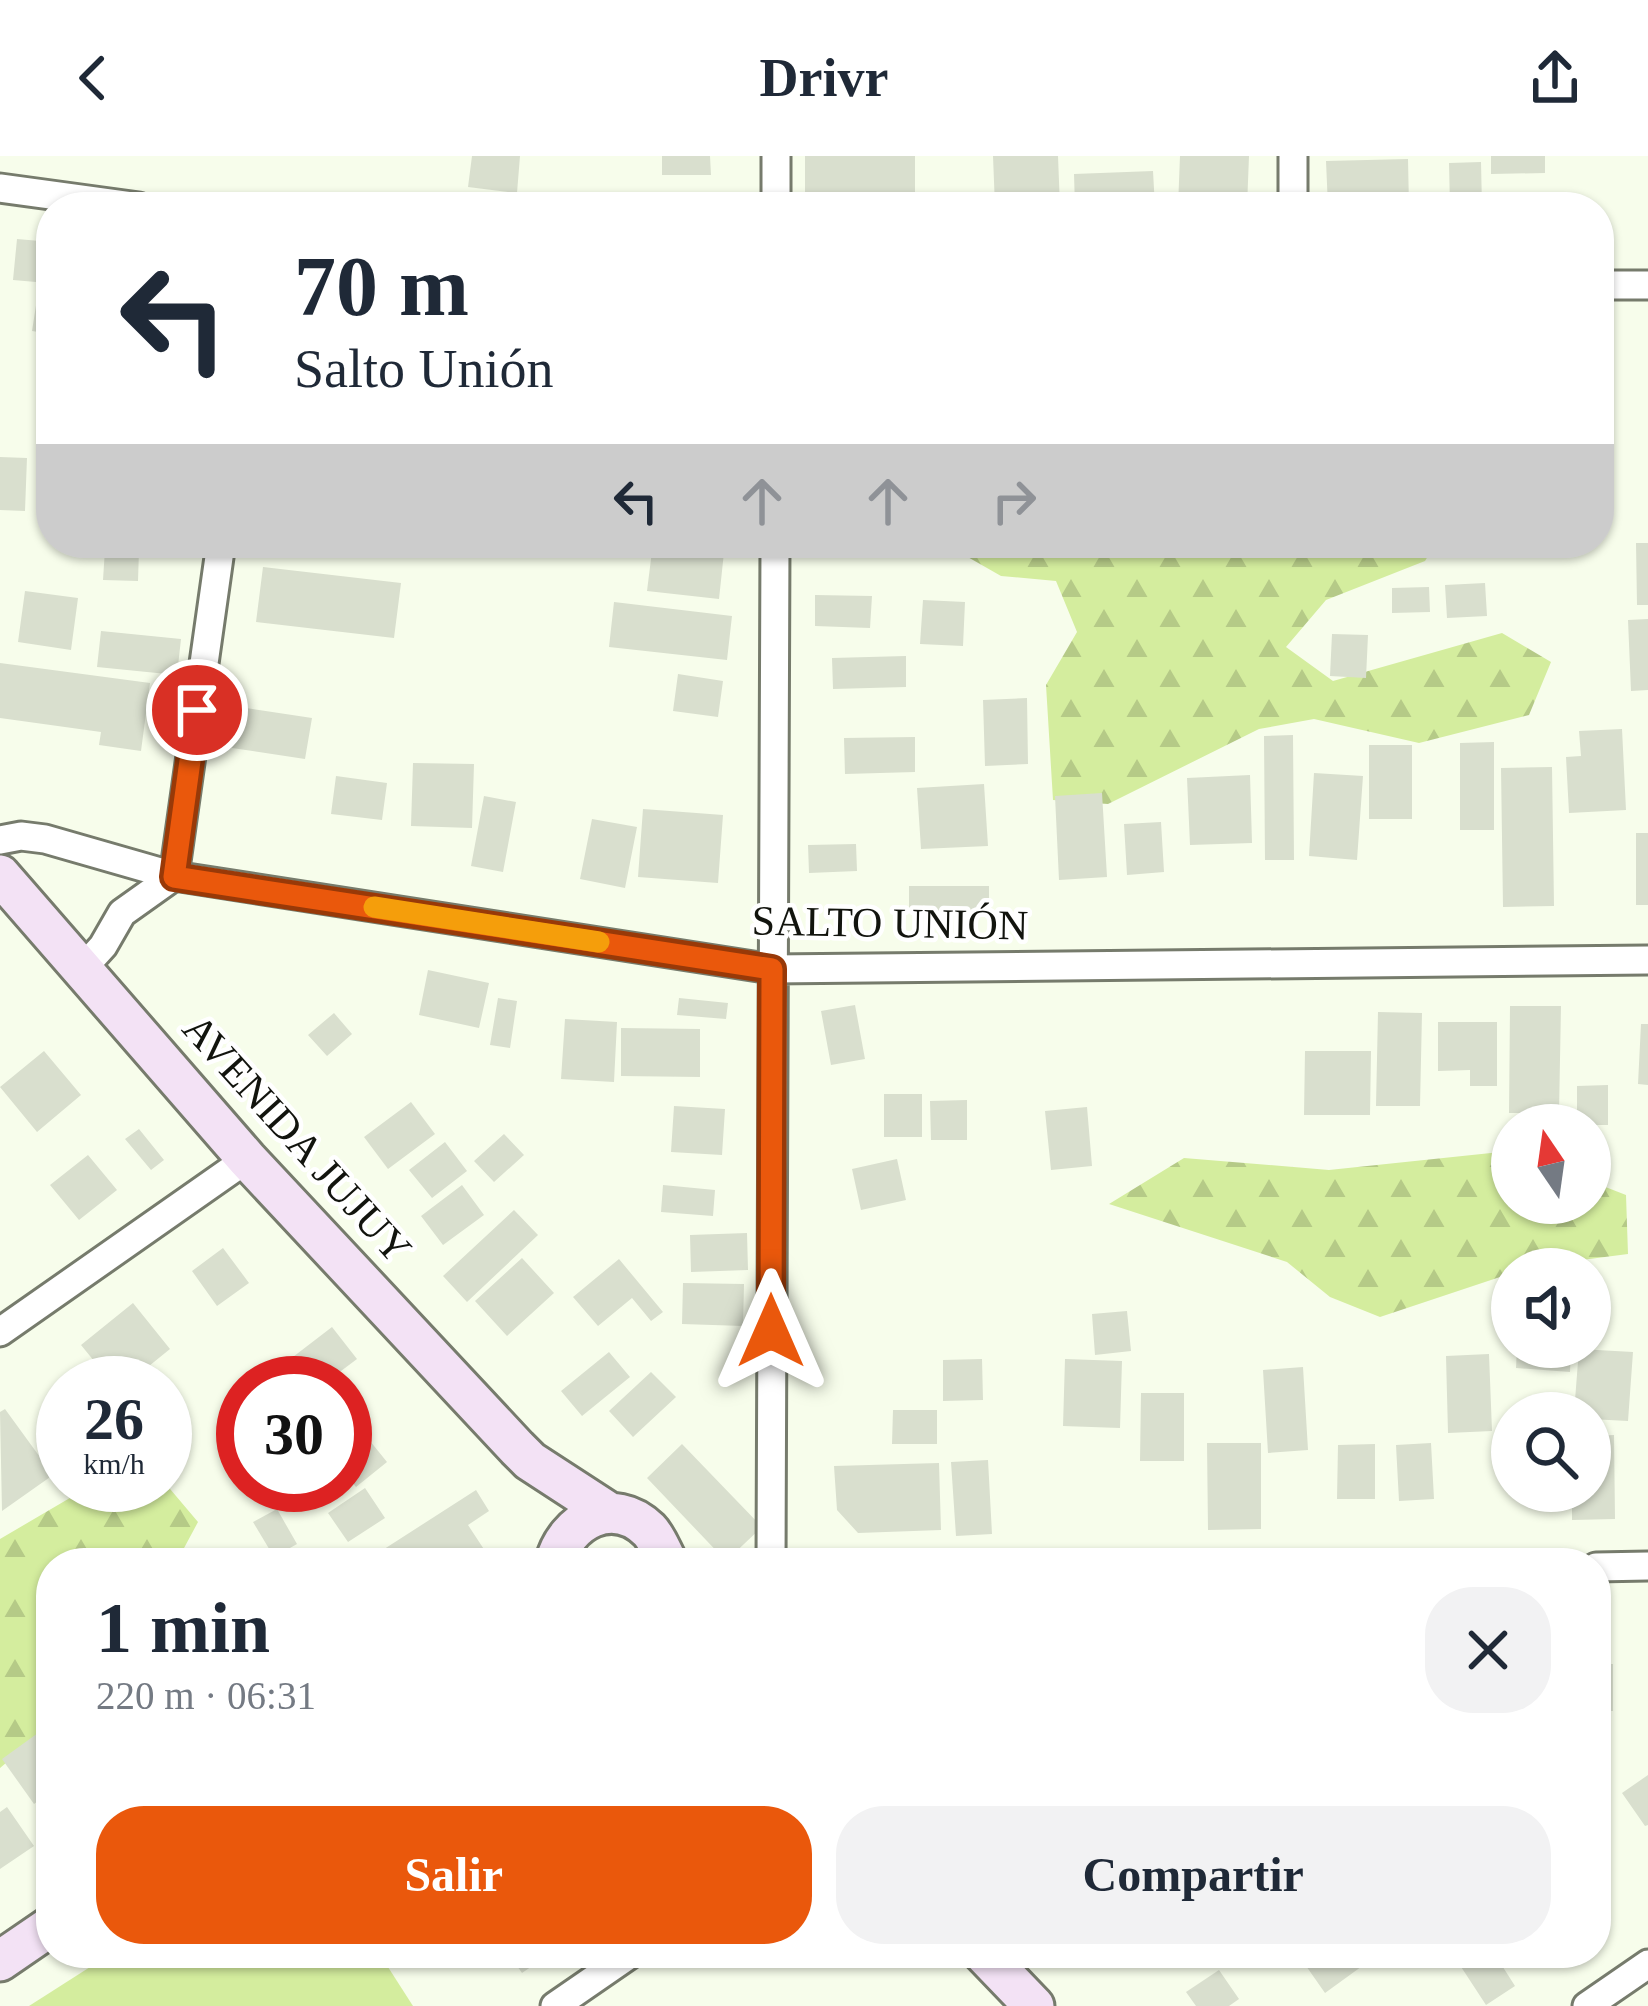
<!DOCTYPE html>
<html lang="es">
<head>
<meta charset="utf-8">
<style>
  :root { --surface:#fff; --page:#f2f2f3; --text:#1f2937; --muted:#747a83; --accent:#ea580c }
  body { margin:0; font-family:Georgia,serif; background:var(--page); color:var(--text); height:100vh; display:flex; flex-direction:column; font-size:45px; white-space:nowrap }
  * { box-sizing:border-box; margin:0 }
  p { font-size:39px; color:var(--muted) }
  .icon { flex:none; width:66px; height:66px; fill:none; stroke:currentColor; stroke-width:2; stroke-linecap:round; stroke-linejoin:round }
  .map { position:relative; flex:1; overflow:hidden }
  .drawer { position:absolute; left:36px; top:1392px; width:1575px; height:420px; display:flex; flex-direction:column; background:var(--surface); border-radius:48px; box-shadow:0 3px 9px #0004 }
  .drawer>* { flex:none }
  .banner { position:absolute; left:36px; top:36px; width:1578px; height:366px; border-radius:48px; box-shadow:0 3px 9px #0004; background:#fff; color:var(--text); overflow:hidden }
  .needle { width:78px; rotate:347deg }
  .tools { position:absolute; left:1491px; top:948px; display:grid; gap:24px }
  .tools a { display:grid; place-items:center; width:120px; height:120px; border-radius:50%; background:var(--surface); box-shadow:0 3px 9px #0004; font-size:60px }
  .speed { position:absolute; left:36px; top:1200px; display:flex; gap:24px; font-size:60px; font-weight:700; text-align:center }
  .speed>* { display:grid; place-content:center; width:156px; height:156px; border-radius:50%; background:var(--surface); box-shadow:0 3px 9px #0004; line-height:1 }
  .speed small { font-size:30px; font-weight:400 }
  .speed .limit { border:18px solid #d22; background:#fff; color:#111 }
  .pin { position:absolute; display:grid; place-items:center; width:102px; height:102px; color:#fff; margin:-51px; border:6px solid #fff; border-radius:50%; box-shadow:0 3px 12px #0007 }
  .me { position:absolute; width:132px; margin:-66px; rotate:0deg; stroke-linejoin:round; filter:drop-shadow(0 0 9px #0008) }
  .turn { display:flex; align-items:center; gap:42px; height:252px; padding:0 60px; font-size:54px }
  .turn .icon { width:156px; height:156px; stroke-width:2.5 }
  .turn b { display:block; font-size:84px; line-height:102px }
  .lanes { display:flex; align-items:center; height:114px; padding:0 60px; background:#0003; justify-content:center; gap:60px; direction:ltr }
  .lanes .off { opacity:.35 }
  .round { display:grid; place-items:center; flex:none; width:126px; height:126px; border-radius:48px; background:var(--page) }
  .headline { display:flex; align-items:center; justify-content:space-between; height:204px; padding:0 60px }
  h1 { font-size:72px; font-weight:700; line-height:90px }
  .primary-button { display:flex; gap:24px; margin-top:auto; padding:24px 60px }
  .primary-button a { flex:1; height:138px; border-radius:48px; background:var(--accent); color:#fff; font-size:48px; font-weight:700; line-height:138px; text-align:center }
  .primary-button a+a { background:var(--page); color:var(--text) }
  header { display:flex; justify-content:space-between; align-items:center; height:156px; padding:0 60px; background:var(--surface); font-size:54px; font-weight:700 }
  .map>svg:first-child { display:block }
  .forest { fill:url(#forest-firs) }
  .pitch { fill:#d4ed9e }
  .building { fill:#d9dfce }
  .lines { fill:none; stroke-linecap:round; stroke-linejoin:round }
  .street-casing { stroke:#767b6c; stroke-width:33 }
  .secondary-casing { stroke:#767b6c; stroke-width:45 }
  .street { stroke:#fff; stroke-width:27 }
  .secondary { stroke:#f3e2f5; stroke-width:39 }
  .route-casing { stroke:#983908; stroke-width:30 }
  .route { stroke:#ea580c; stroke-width:21 }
  .slow { stroke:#f59e0b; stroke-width:21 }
  .labels { text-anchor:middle; stroke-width:9; stroke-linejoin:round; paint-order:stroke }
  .street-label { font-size:42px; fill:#12140e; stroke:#fff }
</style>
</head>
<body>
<header><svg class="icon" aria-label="back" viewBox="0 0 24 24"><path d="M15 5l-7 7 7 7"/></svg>Drivr<svg class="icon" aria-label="share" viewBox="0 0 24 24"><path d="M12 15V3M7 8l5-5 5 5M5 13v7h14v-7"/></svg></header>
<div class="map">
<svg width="1648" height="1850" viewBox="0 0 1648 1850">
  <defs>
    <pattern id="forest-firs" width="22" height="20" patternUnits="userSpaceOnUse" patternTransform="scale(3)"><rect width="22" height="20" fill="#d4ed9e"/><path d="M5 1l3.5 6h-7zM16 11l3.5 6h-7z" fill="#b5ca87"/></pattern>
  </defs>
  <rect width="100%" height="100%" fill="#f7fdeb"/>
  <path class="forest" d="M954,387H1436L1425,405L1326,444L1286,491L1333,525L1502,477L1551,506L1529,559L1419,587L1314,563L1259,573L1108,648L1053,644L1046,529L1077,476L1056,425L1001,420L952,392Z
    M1510,995L1512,1047H1590V1025L1626,1039L1628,1098L1512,1113V1117L1380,1161L1330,1141L1287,1106L1109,1048L1184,1002L1329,1014Z
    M165,1327L198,1366L176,1407H51V1569L0,1612V1383L92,1329Z"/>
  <path class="pitch" d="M112,1797H379L413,1850H29Z"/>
  <path class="building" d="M472,0H520L517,37L468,31Z
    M662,0H710L711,19H662Z
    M805,0H915V51H805Z
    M993,0H1058L1060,51H995Z
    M1180,0H1249L1247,51H1178Z
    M1491,0H1545V17L1491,18Z
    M1408,3L1409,51H1328L1326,5Z
    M1481,6L1482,51H1450L1449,7Z
    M1153,15L1155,51H1075L1074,18Z
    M17,83L40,85L36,126L13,124Z
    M42,111L51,113V178L32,175Z
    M0,301L27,302L25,355L0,354Z
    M653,387H725L719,443L647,435Z
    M1636,387H1648V449H1637Z
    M105,393L139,394L138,425L103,424Z
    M263,411L401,427L394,482L256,466Z
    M1485,427L1487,460L1447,462L1445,429Z
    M1429,431L1430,456L1392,457V432Z
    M25,435L78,442L71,494L18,486Z
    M815,439L872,440L870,472L815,470Z
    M923,444L965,446L963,490L920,488Z
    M614,446L732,460L727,504L609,491Z
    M1648,463V534L1631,535L1628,464Z
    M101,475L181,483L177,519L97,511Z
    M1332,478L1368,479L1366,522L1330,520Z
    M906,500V531L833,533L832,502Z
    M0,507L150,527L141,595L99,589L101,576L0,562Z
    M678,518L723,525L718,561L673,555Z
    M1027,542L1028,608L985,610L983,544Z
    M239,551L312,562L305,603L232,592Z
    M1622,573L1626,654L1569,657L1566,601L1581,600L1579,575Z
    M1293,579L1294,704H1265L1264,580Z
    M915,581V616L845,618L844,582Z
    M1494,586V674H1460V587Z
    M1369,589H1412V663H1369Z
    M413,607L474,608L472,672L411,670Z
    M1552,611L1554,750L1503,751L1501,612Z
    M1314,617L1363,620L1357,704L1309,700Z
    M1250,619L1252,687L1190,689L1187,622Z
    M336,620L387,627L382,664L331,658Z
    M984,628L988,690L921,693L917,632Z
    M1102,637L1107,721L1059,724L1055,640Z
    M484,640L516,646L503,716L471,710Z
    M643,653L723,659L718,727L638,721Z
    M592,663L637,671L625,732L580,723Z
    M1161,666L1164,716L1127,719L1124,668Z
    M1636,677H1648V749H1636Z
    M856,688L857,715L809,717L808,689Z
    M909,730H989V755H909Z
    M428,814L489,827L479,872L419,859Z
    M498,842L517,845L510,892L490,889Z
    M679,842L728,847L726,863L677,859Z
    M855,849L865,903L831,909L821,855Z
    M1510,850H1561L1559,957H1509Z
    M1378,856L1422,857L1420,950H1376Z
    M334,857L352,878L327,900L308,879Z
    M565,863L617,866L614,926L561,923Z
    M1438,866H1497V930H1470V914L1438,915Z
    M1641,868H1648V929L1638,928Z
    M621,872L700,873V921L621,920Z
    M44,895L81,939L37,976L0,931Z
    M1305,895H1371L1370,959H1304Z
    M1608,929V969H1577V930Z
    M884,938H922V981H884Z
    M967,944V984H931L930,945Z
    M411,946L435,978L388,1013L364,981Z
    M674,950L725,953L722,999L671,996Z
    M1087,951L1092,1010L1051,1014L1045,955Z
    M139,973L164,1004L151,1014L125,983Z
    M504,978L524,999L494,1026L474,1005Z
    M445,986L467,1015L432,1042L409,1014Z
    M88,999L117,1034L79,1064L50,1029Z
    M897,1003L906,1044L861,1054L852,1013Z
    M462,1029L484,1059L443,1089L421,1060Z
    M663,1029L715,1034L713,1060L661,1056Z
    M514,1054L538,1079L467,1146L443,1120Z
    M747,1077L748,1114L691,1116L690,1079Z
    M223,1092L249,1127L217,1150L192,1115Z
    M522,1102L554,1137L507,1180L475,1145Z
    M619,1103L663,1156L651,1165L632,1142L598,1170L573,1141Z
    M683,1127L744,1128L743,1170L682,1168Z
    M133,1147L170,1193L128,1227H112L81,1189Z
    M1127,1155L1131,1195L1095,1199L1092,1158Z
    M332,1171L357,1203L325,1227H259Z
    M1517,1191H1571L1570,1216L1516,1212Z
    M1579,1193L1633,1196L1628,1265L1590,1263V1257H1574Z
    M609,1196L630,1221L582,1260L561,1235Z
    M1489,1198L1492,1275L1448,1277L1446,1200Z
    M982,1203L983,1244L943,1245V1204Z
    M1065,1203L1122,1205L1120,1272L1063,1270Z
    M1303,1211L1308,1294L1268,1297L1263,1214Z
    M651,1216L676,1241L633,1281L609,1255Z
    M1141,1237H1184V1305H1140Z
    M5,1253L53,1319L2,1355L0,1256Z
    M345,1254L387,1306L356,1331L345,1317V1306L358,1296L345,1281Z
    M893,1254H937V1288H892Z
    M1614,1279L1615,1363L1572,1364V1335H1590V1280Z
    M1207,1287H1261V1373L1208,1374Z
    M1431,1287L1434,1343L1399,1345L1396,1289Z
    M682,1288L762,1371L726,1405L647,1322Z
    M1375,1288V1343H1337L1338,1289Z
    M988,1304L992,1378L956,1380L951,1306Z
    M939,1307L941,1374L858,1377L837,1354L834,1310Z
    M365,1332L385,1362L348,1386L328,1357Z
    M476,1334L489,1355L468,1369L493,1407H384L378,1397Z
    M277,1353L297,1388L274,1401L253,1366Z
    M1596,1508H1613V1555H1596Z
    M38,1577L51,1594V1635L34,1648L2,1603Z
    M1648,1619V1669L1645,1670L1622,1637Z
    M7,1651L34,1690L0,1713V1656Z
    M508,1797H551L522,1817Z
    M1297,1797H1358L1365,1808L1325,1837Z
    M1452,1797H1494L1515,1830L1486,1849Z
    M1219,1814L1239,1843L1229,1850H1196L1186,1836Z"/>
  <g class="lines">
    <defs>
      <path id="street" d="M776,0V51
        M0,32L139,51
        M1293,51V0
        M1599,129H1648
        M0,684L21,680L45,683L174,720L772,813L1648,804
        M83,812L103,790L122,757L174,720L221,387
        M0,1176L247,1003
        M771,1407L775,387
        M1596,1411L1648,1410
        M555,1850L632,1797
        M1587,1850L1648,1808"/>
      <path id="secondary" d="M0,719L247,1003L517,1292L530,1305L610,1357
        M555,1407C566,1364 613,1339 649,1374C657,1382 662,1397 668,1407
        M983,1797L1034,1850
        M0,1805L51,1770"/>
    </defs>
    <use href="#street" class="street-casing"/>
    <use href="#secondary" class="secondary-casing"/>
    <use href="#street" class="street"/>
    <use href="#secondary" class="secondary"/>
  </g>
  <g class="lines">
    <defs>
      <path id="route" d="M197,554L174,721L772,813L771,1175"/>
    </defs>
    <use href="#route" class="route-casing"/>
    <use href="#route" class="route"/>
    <path class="slow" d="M374,751L599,786"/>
  </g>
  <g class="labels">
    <g class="street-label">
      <text transform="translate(890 766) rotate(1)" y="15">SALTO UNIÓN</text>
      <text transform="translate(298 982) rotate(48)" y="15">AVENIDA JUJUY</text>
    </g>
  </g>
</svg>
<div class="tools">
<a><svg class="needle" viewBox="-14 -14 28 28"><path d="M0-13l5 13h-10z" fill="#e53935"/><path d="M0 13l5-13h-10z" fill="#747a83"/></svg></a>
<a><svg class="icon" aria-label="sound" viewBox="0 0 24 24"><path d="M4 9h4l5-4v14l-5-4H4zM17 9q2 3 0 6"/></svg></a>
<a><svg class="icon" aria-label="search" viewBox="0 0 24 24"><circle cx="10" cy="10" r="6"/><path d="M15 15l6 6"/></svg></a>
</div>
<div class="speed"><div>26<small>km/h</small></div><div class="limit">30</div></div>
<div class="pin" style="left:197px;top:554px;background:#d93025"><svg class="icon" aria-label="arrive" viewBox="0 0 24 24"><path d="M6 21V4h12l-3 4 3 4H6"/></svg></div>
<svg class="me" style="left:771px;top:1175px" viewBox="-20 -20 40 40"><path d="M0-17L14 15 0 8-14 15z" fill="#ea580c" stroke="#fff" stroke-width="4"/></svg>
<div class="banner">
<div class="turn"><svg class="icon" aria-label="left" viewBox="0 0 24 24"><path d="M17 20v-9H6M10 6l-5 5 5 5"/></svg><div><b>70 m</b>Salto Unión</div></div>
<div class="lanes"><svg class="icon" aria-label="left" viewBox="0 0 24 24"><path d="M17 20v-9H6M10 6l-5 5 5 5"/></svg><svg class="icon off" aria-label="ahead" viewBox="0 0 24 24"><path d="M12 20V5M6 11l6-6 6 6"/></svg><svg class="icon off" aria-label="ahead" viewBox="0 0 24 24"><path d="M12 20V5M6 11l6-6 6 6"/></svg><svg class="icon off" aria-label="right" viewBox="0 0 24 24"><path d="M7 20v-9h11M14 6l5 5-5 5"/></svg></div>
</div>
<section class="drawer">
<div class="headline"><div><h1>1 min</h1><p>220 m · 06:31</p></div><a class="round"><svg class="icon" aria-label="close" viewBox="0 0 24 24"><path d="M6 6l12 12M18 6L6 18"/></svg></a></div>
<div class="primary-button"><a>Salir</a><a>Compartir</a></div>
</section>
</div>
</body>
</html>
